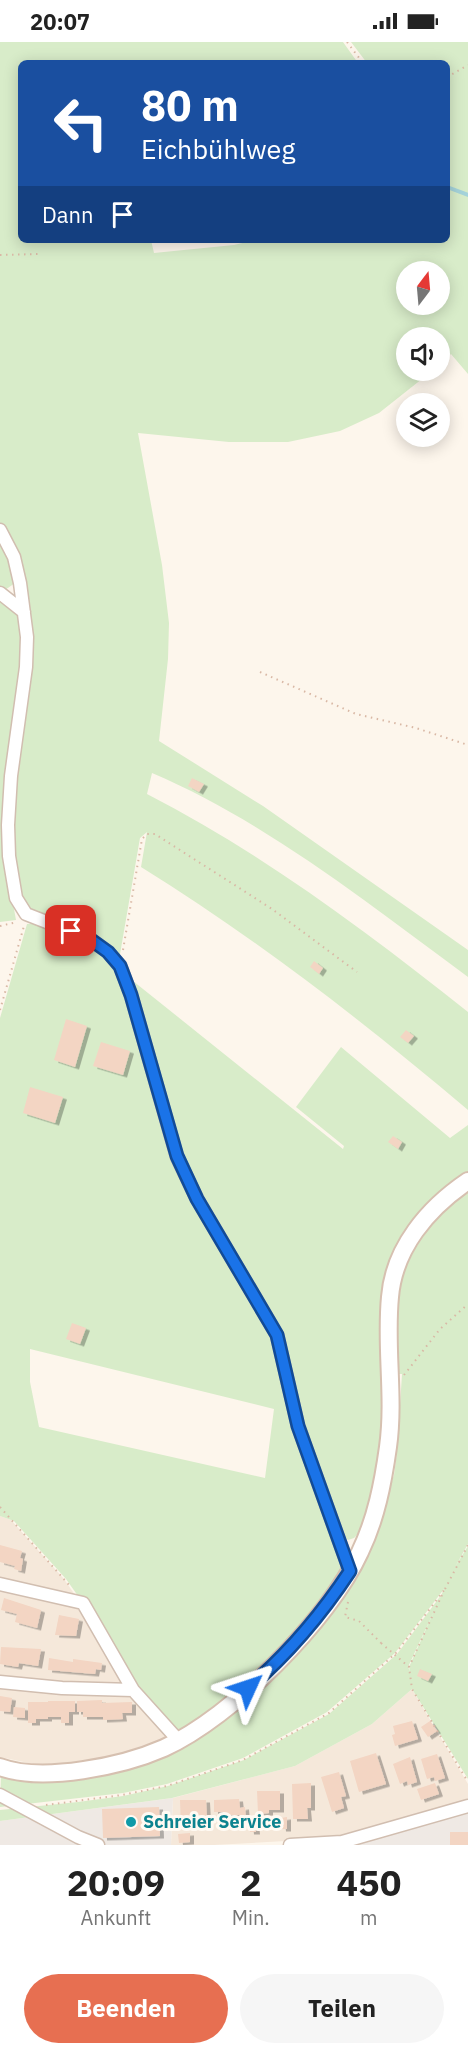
<!DOCTYPE html>
<html lang="de">
<head>
<meta charset="utf-8">
<style>
  :root { --surface:#fff; --page:#f6f6f6; --text:#222; --muted:#767676; --accent:#e76f51 }
  body { margin:0; font-family:"IBM Plex Sans",sans-serif; background:var(--page); color:var(--text); height:100vh; display:flex; flex-direction:column; font-size:22px; white-space:nowrap }
  * { box-sizing:border-box; margin:0 }
  p { font-size:20px; color:var(--muted) }
  .icon { flex:none; width:33px; height:33px; fill:none; stroke:currentColor; stroke-width:2; stroke-linecap:round; stroke-linejoin:round }
  .map { position:relative; height:1803px; overflow:hidden }
  .panel { display:flex; flex-direction:column; background:var(--surface); flex:1 }
  .panel>* { flex:none }
  .top-card { position:absolute; left:18px; top:18px; width:432px; height:183px; border-radius:9px; box-shadow:0 3px 15px #0003; background:#1a4fa0; color:#fff; overflow:hidden }
  .needle { width:39px; rotate:16deg }
  .fabs { position:absolute; left:396px; top:219px; display:grid; gap:12px }
  .fabs a { display:grid; place-items:center; width:54px; height:54px; border-radius:50%; background:var(--surface); box-shadow:0 3px 15px #0003; font-size:30px }
  .pin { position:absolute; display:grid; place-items:center; width:51px; height:51px; color:#fff; margin:-26px; border-radius:12px; box-shadow:0 3px 9px #0006 }
  .me { position:absolute; width:66px; margin:-33px; rotate:48deg; stroke-linejoin:round; filter:drop-shadow(0 0 4px #0008) }
  .turn { display:flex; align-items:center; gap:21px; height:126px; padding:0 24px; font-size:27px }
  .turn .icon { width:78px; height:78px; stroke-width:2.5 }
  .turn b { display:block; font-size:42px; line-height:51px }
  .then { display:flex; align-items:center; height:57px; padding:0 24px; background:#0003; gap:12px; font-size:22px }
  .eta { display:flex; justify-content:space-evenly; align-items:center; height:102px; text-align:center }
  .eta b { font-size:36px; font-weight:800; line-height:42px }
  .button { display:flex; gap:12px; margin-top:auto; padding:12px 24px }
  .button a { flex:1; height:69px; border-radius:36px; background:var(--accent); color:#fff; font-size:24px; font-weight:800; line-height:69px; text-align:center }
  .button a+a { background:var(--page); color:var(--text) }
  .status { display:flex; justify-content:space-between; align-items:center; height:42px; padding:0 30px; background:var(--surface); direction:ltr }
  .status svg { height:16px; fill:currentColor }
  .map>svg:first-child { display:block }
  .residential { fill:#f5e8da }
  .industrial { fill:#efe9e4 }
  .green { fill:#d8ecc9; fill-rule:evenodd }
  .lines { fill:none; stroke-linecap:round; stroke-linejoin:round }
  .stream { stroke:#a5d3da; stroke-width:4 }
  .building { fill:#f3d5c3; filter:url(#shadow) }
  .street-casing { stroke:#d1beb0; stroke-width:15 }
  .secondary-casing { stroke:#d6c0b0; stroke-width:20 }
  .path { stroke:#d9b8a5; stroke-width:2; stroke-dasharray:1.5 4.5; stroke-linecap:butt }
  .street { stroke:#fff; stroke-width:12 }
  .secondary { stroke:#fff; stroke-width:16 }
  .path-bridge { stroke:#d9b8a5; stroke-width:2; stroke-dasharray:1.5 4.5; stroke-linecap:butt }
  .route-casing { stroke:#114b97; stroke-width:15 }
  .route { stroke:#1a73e8; stroke-width:10 }
  .culture-dot { fill:#0f9aa8; stroke:#fffaf3; stroke-width:2 }
  .labels { text-anchor:middle; stroke-width:6; stroke-linejoin:round; paint-order:stroke }
  .culture-label { font-size:18px; font-weight:bold; fill:#0d838f; stroke:#fffaf3; text-anchor:start }
</style>
</head>
<body>
<div class="status"><b>20:07</b><svg viewBox="0 0 49 12"><path d="M0 12V9h3v3zM5 12V6h3v6zM10 12V3h3v9zM15 12V0h3v12zM26 1h20v11H26zM47 4h2v5h-2z"/></svg></div>
<div class="map">
<svg width="468" height="1803" viewBox="0 0 468 1803">
  <defs>
    <filter id="shadow"><feDropShadow dx="4" dy="2.5" stdDeviation="0" flood-color="#0004"/></filter>
  </defs>
  <rect width="100%" height="100%" fill="#fdf6ec"/>
  <path class="residential" d="M0,1474L11,1478L64,1537L75,1553L85,1555L136,1642L178,1691L141,1708L108,1717L43,1724L0,1715Z
    M412,1647L468,1742V1759L341,1796L214,1803H171L173,1756L295,1724L372,1682Z"/>
  <path class="industrial" d="M173,1756L171,1803H0V1779Z
    M468,1764V1803H290L342,1800Z"/>
  <path class="green" d="M0,0H343L358,21H21V198H151L154,211L234,203L255,198H447V21H367L351,0H468V332L451,312L440,322V296H406V328L432,329L379,371L340,389L288,400H229L138,391L162,523L169,581L168,617L159,699L263,764L468,908V935C369,862 265,779 152,731L147,752C262,811 367,890 468,970V1068C364,980 257,897 141,825L147,790L140,796L119,918L31,868L25,862L20,854L11,782L30,590L0,483ZM406,230H440V262H406Z
    M0,497L8,511L15,541L5,548L0,547Z
    M0,556L16,567L23,585L7,829L16,878L0,880Z
    M40,881L89,900L116,924L129,955L173,1114L273,1293L346,1528C302,1593 243,1647 178,1691L152,1665L136,1642L85,1556L78,1554L66,1537L14,1479L0,1474V976L27,882ZM30,1307L274,1367L265,1436L39,1385L30,1340Z
    M128,935L343,1107L344,1104L296,1065L341,1005L450,1096L468,1083V1131L404,1196L385,1372L373,1454L361,1489L354,1496L348,1498L343,1493L301,1370L280,1291L202,1156L181,1113Z
    M468,1150V1502L455,1525L468,1504V1737L412,1647L372,1682L295,1724L172,1756L0,1779V1768L78,1760L123,1754L168,1744L244,1718L329,1672L397,1612L442,1552L408,1625L410,1629L409,1625L444,1547L395,1611L327,1670L243,1716L167,1742L123,1751L0,1765L1,1733L147,1720L312,1594L386,1458L394,1433L397,1410L402,1332H397C397,1309 395,1285 397,1262C402,1215 431,1177 468,1150Z"/>
  <g class="lines">
    <path class="stream" d="M447,145L468,153"/>
  </g>
  <path class="building" d="M192,736L204,742L199,750L188,744Z
    M314,919L323,926L319,932L310,925Z
    M66,977L87,984L75,1025L54,1018Z
    M406,988L414,994L408,1001L400,995Z
    M101,1000L130,1009L123,1033L93,1024Z
    M30,1045L63,1055L55,1081L23,1071Z
    M393,1094L402,1100L398,1107L388,1100Z
    M72,1281L86,1286L80,1302L66,1297Z
    M0,1503L22,1509L20,1516L23,1517L21,1529L14,1527L15,1524L0,1520Z
    M4,1556L41,1568L37,1586L15,1580L17,1572L1,1568Z
    M59,1573L79,1577L76,1594L55,1593Z
    M1,1605L41,1607L38,1624L19,1621L18,1625L0,1622Z
    M49,1616L73,1620V1617L102,1621L101,1628L96,1627L95,1632L48,1628Z
    M420,1627L432,1632L428,1639L417,1634Z
    M0,1654L12,1656L10,1670L0,1669Z
    M102,1658V1661L132,1660V1671H122L123,1677L103,1678V1675H83V1670H77V1659Z
    M48,1659H75V1670H69V1681H61V1675H48V1677H36V1681H28V1660H48Z
    M14,1665L25,1666V1676L13,1675Z
    M412,1679L418,1697L395,1704L392,1693L395,1692L393,1684Z
    M430,1679L437,1689L428,1695L421,1685Z
    M376,1711L386,1742L359,1750L350,1719Z
    M437,1712L445,1736L435,1739L434,1735L427,1737L421,1717Z
    M410,1715L417,1740L408,1743L407,1739L400,1742L393,1722Z
    M339,1730L346,1754L341,1755L344,1766L332,1770L321,1735Z
    M311,1741V1766H307L308,1777H293L292,1742Z
    M435,1741L439,1752L421,1758L417,1747Z
    M257,1749H280V1768H269V1771L258,1772Z
    M239,1757L240,1766L245,1765L246,1777L240,1778V1773H223V1770H214V1758Z
    M180,1758H206L207,1777H189V1785H181Z
    M159,1765L160,1794L103,1796L102,1767Z
    M287,1775V1787H282L281,1776Z
    M249,1780H255L256,1790H250Z
    M450,1790H468V1803H450Z
    M190,1791V1800L179,1801L178,1792Z"/>
  <g class="lines">
    <defs>
      <path id="street" d="M0,488L14,515L20,541L27,595L26,625L11,734L8,783L9,814L16,856L26,872L90,897L108,910L120,924L131,953L177,1115L197,1157L277,1293L298,1384L350,1529
        M0,551L24,570
        M0,1542L83,1561L133,1648L179,1699
        M0,1640L62,1646L133,1648
        M0,1753L78,1795L98,1803
        M290,1803L342,1800L468,1764"/>
      <path id="secondary" d="M0,1725C43,1741 123,1724 164,1706C232,1675 329,1578 360,1510C376,1477 383,1441 388,1405C395,1355 385,1305 390,1255C394,1206 428,1166 468,1139"/>
    </defs>
    <use href="#street" class="street-casing"/>
    <use href="#secondary" class="secondary-casing"/>
    <path class="path" d="M347,0L363,21
      M447,35L468,23
      M0,213L40,212
      M260,630L356,672L416,686L468,703
      M0,884L17,880
      M123,908L142,797L147,792H155L272,867L357,930
      M0,968L24,884
      M404,1333L440,1287L468,1262
      M0,1465L70,1544
      M445,1547L468,1503
      M442,1553L409,1625L412,1647L468,1740
      M348,1560L345,1575L359,1579L381,1601
      M46,1763L122,1753L167,1744L243,1718L329,1671L396,1611L445,1547"/>
    <use href="#street" class="street"/>
    <use href="#secondary" class="secondary"/>
    <path class="path-bridge" d="M381,1601L409,1625"/>
  </g>
  <g class="lines">
    <defs>
      <path id="route" d="M71,889L90,897L108,910L120,924L131,953L177,1114L197,1157L277,1293L298,1384L350,1529C321,1573 288,1612 248,1646"/>
    </defs>
    <use href="#route" class="route-casing"/>
    <use href="#route" class="route"/>
  </g>
  <circle class="culture-dot" cx="131" cy="1780" r="6"/>
  <g class="labels">
    <g class="culture-label">
      <text x="143" y="1786">Schreier Service</text>
    </g>
  </g>
</svg>
<div class="fabs">
<a><svg class="needle" viewBox="-14 -14 28 28"><path d="M0-13l5 13h-10z" fill="#e53935"/><path d="M0 13l5-13h-10z" fill="#767676"/></svg></a>
<a><svg class="icon" aria-label="sound" viewBox="0 0 24 24"><path d="M4 9h4l5-4v14l-5-4H4zM17 9q2 3 0 6"/></svg></a>
<a><svg class="icon" aria-label="layers" viewBox="0 0 24 24"><path d="M12 4l9 5-9 5-9-5zM3 14l9 5 9-5"/></svg></a>
</div>
<div class="pin" style="left:71px;top:889px;background:#d93025"><svg class="icon" aria-label="arrive" viewBox="0 0 24 24"><path d="M6 21V4h12l-3 4 3 4H6"/></svg></div>
<svg class="me" style="left:248px;top:1646px" viewBox="-20 -20 40 40"><path d="M0-17L14 15 0 8-14 15z" fill="#1a73e8" stroke="#fff" stroke-width="4"/></svg>
<div class="top-card">
<div class="turn"><svg class="icon" aria-label="left" viewBox="0 0 24 24"><path d="M17 20v-9H6M10 6l-5 5 5 5"/></svg><div><b>80 m</b>Eichbühlweg</div></div>
<div class="then">Dann<svg class="icon" aria-label="arrive" viewBox="0 0 24 24"><path d="M6 21V4h12l-3 4 3 4H6"/></svg></div>
</div>
</div>
<section class="panel">
<div class="eta">
<div><b>20:09</b><p>Ankunft</p></div>
<div><b>2</b><p>Min.</p></div>
<div><b>450</b><p>m</p></div>
</div>
<div class="button"><a>Beenden</a><a>Teilen</a></div>
</section>
</body>
</html>
